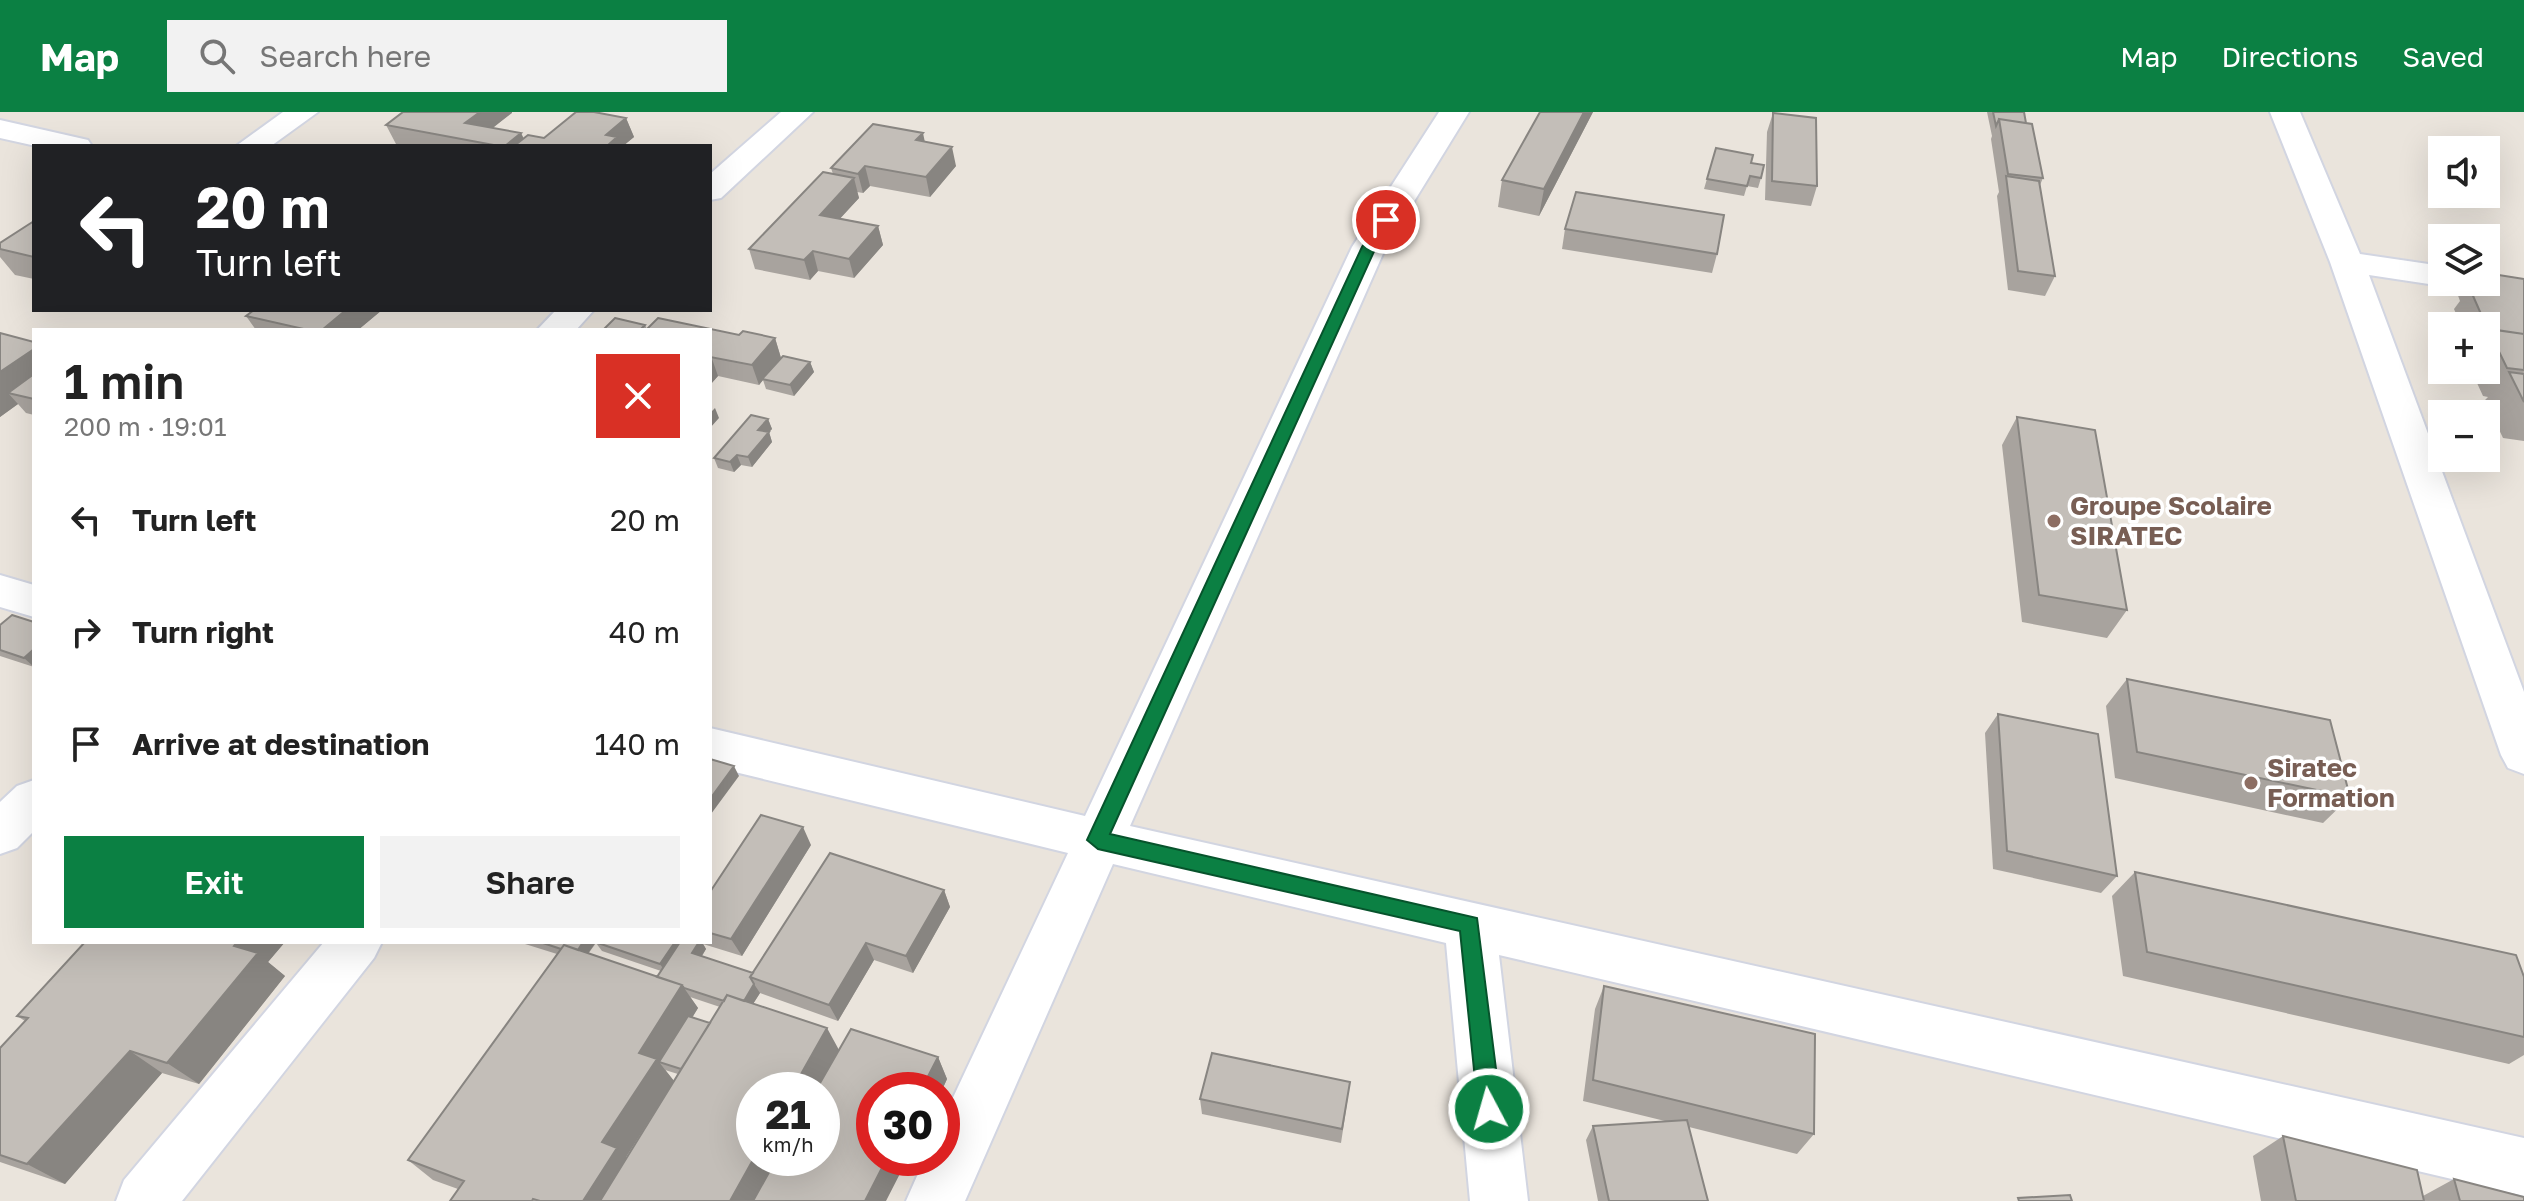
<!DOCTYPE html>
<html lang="en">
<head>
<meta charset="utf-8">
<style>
  :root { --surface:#fff; --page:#f2f2f2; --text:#222; --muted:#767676; --accent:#0b8043 }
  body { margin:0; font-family:"Golos Text",sans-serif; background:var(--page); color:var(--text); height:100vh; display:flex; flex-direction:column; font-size:30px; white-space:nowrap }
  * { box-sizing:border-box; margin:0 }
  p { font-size:26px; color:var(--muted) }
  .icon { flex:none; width:44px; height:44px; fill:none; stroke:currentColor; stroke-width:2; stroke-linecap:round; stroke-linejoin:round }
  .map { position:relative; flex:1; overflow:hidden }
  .details { position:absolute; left:32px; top:216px; width:680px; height:616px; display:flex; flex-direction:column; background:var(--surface); border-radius:0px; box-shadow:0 8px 32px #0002 }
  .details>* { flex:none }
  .banner { position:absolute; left:32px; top:32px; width:680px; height:168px; border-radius:0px; box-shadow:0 8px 32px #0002; background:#202124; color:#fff; overflow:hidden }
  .controls { position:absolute; left:2428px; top:24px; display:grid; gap:16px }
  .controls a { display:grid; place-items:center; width:72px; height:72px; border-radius:0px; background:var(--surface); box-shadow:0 8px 32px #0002; font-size:40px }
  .speed { position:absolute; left:736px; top:960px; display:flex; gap:16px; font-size:40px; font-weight:700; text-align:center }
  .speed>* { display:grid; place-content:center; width:104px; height:104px; border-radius:50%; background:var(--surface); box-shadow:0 8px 32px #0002; line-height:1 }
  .speed small { font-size:20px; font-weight:400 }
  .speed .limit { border:12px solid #d22; background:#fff; color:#111 }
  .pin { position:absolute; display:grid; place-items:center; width:68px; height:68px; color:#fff; margin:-34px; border:4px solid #fff; border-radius:50%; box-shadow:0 2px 8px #0007 }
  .me { position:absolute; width:88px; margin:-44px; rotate:354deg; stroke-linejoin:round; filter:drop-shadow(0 0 6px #0008) }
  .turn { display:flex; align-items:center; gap:28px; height:168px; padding:0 32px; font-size:36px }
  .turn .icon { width:104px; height:104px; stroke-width:2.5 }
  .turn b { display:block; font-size:56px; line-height:68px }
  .round { display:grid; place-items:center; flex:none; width:84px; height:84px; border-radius:0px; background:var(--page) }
  .summary { display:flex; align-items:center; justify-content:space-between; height:136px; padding:0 32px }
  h1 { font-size:48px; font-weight:600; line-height:60px }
  .cta { display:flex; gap:16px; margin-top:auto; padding:16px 32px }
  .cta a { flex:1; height:92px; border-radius:0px; background:var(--accent); color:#fff; font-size:32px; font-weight:600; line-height:92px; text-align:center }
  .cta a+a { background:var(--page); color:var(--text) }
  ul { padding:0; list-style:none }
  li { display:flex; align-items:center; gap:24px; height:112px; padding:0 32px }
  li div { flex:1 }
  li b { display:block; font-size:30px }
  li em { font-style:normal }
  header { display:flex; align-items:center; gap:48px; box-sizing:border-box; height:112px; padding:0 40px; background:var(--accent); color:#fff }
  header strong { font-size:38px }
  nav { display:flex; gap:44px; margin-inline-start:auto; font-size:28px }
  .search { width:560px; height:72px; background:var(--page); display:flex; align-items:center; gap:20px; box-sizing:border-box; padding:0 28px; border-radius:0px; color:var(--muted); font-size:30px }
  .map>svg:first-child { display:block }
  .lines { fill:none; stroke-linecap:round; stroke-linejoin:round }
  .street-casing { stroke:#d2d5e1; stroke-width:4 }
  .street { fill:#fff; fill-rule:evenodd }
  .wall { fill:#a8a39e; fill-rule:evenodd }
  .shaded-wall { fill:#888581 }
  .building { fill:#c3beb8; stroke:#888581; stroke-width:2 }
  .route { fill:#0b8043; stroke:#07532c; stroke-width:2 }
  .education-dot { fill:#8d6e63; stroke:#fff; stroke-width:3 }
  .labels { text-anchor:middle; stroke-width:7; stroke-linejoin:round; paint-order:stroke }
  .education-label { font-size:26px; font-weight:bold; fill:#785e54; stroke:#fff; text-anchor:start }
</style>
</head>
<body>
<header>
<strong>Map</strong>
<div class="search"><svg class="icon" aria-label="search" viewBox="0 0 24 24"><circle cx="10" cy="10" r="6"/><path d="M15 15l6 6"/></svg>Search here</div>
<nav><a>Map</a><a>Directions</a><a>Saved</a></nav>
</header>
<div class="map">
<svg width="2524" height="1089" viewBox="0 0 2524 1089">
  <rect width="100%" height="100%" fill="#eae4dc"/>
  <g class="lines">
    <defs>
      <path id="street" d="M283,0H318L271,34H236Z
        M781,0H813L721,86L710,88V62Z
        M1439,0H1469L1386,135L1130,714L2524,1026V1084L1499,843L1528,1089H1470L1446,831L1113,752L965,1089H906L925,1046H942V1009L1068,741L710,654V616L1085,704L1352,135Z
        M2270,0H2300L2360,142L2442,154V170H2455L2442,174L2369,163L2524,580V662L2508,656L2501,643L2330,150Z
        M0,8L88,28L92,34H36L0,26Z
        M556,198H594L576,218H537Z
        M0,463L34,473V505L0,495Z
        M34,668V719L17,736L0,742V690L17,674Z
        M324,830H382L374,846L182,1089H116L124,1068Z"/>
    </defs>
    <use href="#street" class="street-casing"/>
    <use href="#street" class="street"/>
  </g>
  <path class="wall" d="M403,0H512L493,16L521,21L524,27L544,26L626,6L634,25L623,34H407L396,32L386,13Z
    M1540,0H1593L1539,104L1498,95L1502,68Z
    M1987,0H2024L2026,11L2043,66L2040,73L2055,164L2045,184L2008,178L1997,84L1999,80L1991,27L1992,24Z
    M1773,1L1817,74L1811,94L1765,88L1767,20Z
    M925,30L956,54L930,85L870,74L863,81L857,80L859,86L840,106L878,114L883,133L854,166L818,159L810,168L755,157L749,137L833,62L831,56Z
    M1716,36L1751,51L1761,66L1758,76L1747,74L1744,84L1704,77Z
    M34,109V167L15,163L0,145V131Z
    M1565,117L1717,142L1712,161L1562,137Z
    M2524,167V329L2503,326L2485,288L2488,285L2483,284L2471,258H2486V214H2461L2454,197L2460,189L2456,178L2462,170H2486Z
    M254,198H382L358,218H256L246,204Z
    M615,206L645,213L647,217L658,206L739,223L743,219L775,226L781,246L783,244L810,250L814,260L794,284L766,277L763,268L759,273L718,264L710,273V218H603Z
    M0,221L34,230V303L26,301L18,292L0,305Z
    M2017,305L2127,498L2107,526L2022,510L2002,333Z
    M768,307L772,317L769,320L772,330L752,355L741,353L734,360L718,356L714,346Z
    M34,510V555L0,544V513Z
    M2127,567L2350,685L2323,711L2115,666L2106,594Z
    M1998,602L2117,764L2101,781L1993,757L1985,621Z
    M811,733L742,844L703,832L706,837L702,844L753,861L944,778L950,795L913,861L874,848L838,909L760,881L753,892L839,938L938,945L947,967L942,978H874L886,1089H450L458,1077L433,1068L408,1048L557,842L525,832L524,830H710V780ZM596,831L602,839L661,859L657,865L588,842ZM690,885L720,895L710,911L692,906L698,896ZM662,954L665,958L678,962L627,1045H626L674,969Z
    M2135,760L2524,865V943L2509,952L2123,864L2112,784Z
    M85,830H285L268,850L285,864L199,972L162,961L65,1072L0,1050V936L25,909L17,904Z
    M1604,874L1814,1022L1797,1042L1689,1015L1708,1089H1598L1586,1028L1593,1014L1665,1009L1583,989L1595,897Z
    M1348,985L1341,1031L1202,1002L1200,987Z
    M2283,1024L2423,1084L2454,1067L2524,1089H2261L2253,1044Z"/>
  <path class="shaded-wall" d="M480,0H512V1L474,30L465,11Z
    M1584,0H1593L1539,104L1544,77Z
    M626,6L634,25L623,34H607L606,23Z
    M521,21L527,34H505Z
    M923,21L927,40L916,28Z
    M952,35L956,54L930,85L926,65Z
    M865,54L870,74L863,81L858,62Z
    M854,66L859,86L826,122L820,103Z
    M878,114L883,133L854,166L849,147Z
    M813,139L818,159L810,168L804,148Z
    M346,198H382L358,218H322Z
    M775,226L781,246L759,273L752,253Z
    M34,237V281H8L18,292L0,305V260Z
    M711,244L718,264L710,273V245Z
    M810,250L814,260L794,284L790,273Z
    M715,296L719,306L710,316V301Z
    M768,307L772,317L769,320L772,330L752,355L748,345L758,318Z
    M737,343L741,353L734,360L730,350Z
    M34,537V555L24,546Z
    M734,654L739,664L711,702L710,700V687Z
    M803,715L811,733L742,844L731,827Z
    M944,778L950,795L913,861L906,844Z
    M237,830H285L268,850L285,864L199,972L167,951Z
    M583,830H596L582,850L575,842Z
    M675,830H687L666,861L660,852Z
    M699,830H702L706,837L698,850L692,841Z
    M866,831L874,848L838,909L829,893Z
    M754,872L760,881L746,903L741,895Z
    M682,873L698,896L664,951L659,950L674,969L626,1045L636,1056L615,1089H583L602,1030L639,941Z
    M827,916L839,938L817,978H792Z
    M130,939L162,961L65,1072L27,1052Z
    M938,945L947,967L942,978H921Z
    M754,1046H780L756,1089H730Z
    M887,1046H908L886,1089H865Z"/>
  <path class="building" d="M403,0H480L465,11L521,21L505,34H499L386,13Z
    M576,0H594L626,6L606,23L617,25L607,34H514L528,23L544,26Z
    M1540,0H1584L1544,77L1502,68Z
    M1993,0H2024L2026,11L1999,7L1996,14Z
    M1773,1L1816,6L1817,74L1772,69Z
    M1999,7L2032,12L2043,66L2008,62Z
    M873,12L923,21L916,28L952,35L926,65L865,54L858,62L831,56Z
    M1716,36L1753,43L1751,51L1764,53L1761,66L1750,64L1747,74L1707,67Z
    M823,60L854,66L820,103L878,114L849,147L813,139L804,148L749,137Z
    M2006,64L2039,69L2055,164L2018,159Z
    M1576,80L1724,103L1717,142L1565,117Z
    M34,109V145L0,137V131Z
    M2486,161L2524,167V222L2497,218L2491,204L2481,202L2470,177L2480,179L2476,170H2486Z
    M254,198H346L322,218H308L246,204Z
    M615,206L645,213L640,218H603Z
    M658,206L739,223L743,219L775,226L752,253L710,245V218H646Z
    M2488,217L2524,222V258L2507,256Z
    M0,221L34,230V237L0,260Z
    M783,244L810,250L790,273L762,267Z
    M2509,260L2524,262V290Z
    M34,262V287L8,281Z
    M751,303L768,307L758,318L769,320L748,345L737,343L730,350L714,346Z
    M2017,305L2095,318L2127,498L2039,483Z
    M12,503L34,510V537L24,546L0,538V513Z
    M2127,567L2330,608L2350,685L2137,640Z
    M1998,602L2098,622L2117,764L2007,739Z
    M710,647L734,654L710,687Z
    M761,703L803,715L731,827L710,821V780Z
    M830,741L944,778L906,844L866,831L829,893L750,865Z
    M2135,760L2516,843L2524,865V925L2147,840Z
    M85,830H237L234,834L258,841L167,951L130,939L27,1052L0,1043V936L28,906L17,904Z
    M540,830H583L578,838L564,833L561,837Z
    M595,830H675L660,852Z
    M680,830H699L692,841L753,861L750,865L754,872L744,889L727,883L724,889L684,876L682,873L657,865Z
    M564,833L682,873L639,941L657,947L602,1030L617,1036L583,1089H540L533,1087L532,1089H450L464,1069L408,1048Z
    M1604,874L1815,922L1814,1022L1593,968Z
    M727,883L827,916L792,978H754V1046L730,1089H600Z
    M688,904L710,911L681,957L659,950Z
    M851,917L938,945L921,978H874V1046H887L865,1089H753L777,1046H822V978H816Z
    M1212,941L1350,970L1342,1017L1200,987Z
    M1687,1008L1708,1089H1609L1593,1014Z
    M2283,1024L2417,1058L2424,1089H2296Z
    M2454,1067L2524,1085V1089H2460Z
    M2070,1083L2072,1089H2019L2018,1086Z"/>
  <path class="route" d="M1386,104L1392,108L1376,135L1110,722L1477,806L1501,997L1497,1005L1489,1008L1481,1005L1478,997L1460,819L1098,737L1087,728L1362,135L1381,105Z"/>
  <g class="education-dot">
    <circle cx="2054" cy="409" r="8"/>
    <circle cx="2251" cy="671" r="8"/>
  </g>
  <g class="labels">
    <g class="education-label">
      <text x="2070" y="403">Groupe Scolaire<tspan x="2070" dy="30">SIRATEC</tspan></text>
      <text x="2267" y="665">Siratec<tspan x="2267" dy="30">Formation</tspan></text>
    </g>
  </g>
</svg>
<div class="controls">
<a><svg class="icon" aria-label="sound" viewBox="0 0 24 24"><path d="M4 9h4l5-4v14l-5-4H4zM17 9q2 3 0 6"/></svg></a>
<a><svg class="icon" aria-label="layers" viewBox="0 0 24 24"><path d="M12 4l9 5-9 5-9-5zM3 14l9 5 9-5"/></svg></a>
<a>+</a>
<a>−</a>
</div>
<div class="speed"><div>21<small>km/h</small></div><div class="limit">30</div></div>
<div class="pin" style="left:1386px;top:108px;background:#d93025"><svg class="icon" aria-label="arrive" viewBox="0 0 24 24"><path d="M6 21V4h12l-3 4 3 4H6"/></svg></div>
<svg class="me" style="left:1489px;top:997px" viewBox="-20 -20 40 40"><circle r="17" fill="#0b8043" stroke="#fff" stroke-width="3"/><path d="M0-11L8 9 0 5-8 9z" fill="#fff"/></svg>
<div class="banner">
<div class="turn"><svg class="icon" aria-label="left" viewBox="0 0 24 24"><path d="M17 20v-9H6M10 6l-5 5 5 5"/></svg><div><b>20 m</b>Turn left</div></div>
</div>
<section class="details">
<div class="summary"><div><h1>1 min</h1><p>200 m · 19:01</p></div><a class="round" style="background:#d93025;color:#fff"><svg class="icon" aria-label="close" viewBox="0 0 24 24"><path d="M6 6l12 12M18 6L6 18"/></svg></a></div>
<ul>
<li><svg class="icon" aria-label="left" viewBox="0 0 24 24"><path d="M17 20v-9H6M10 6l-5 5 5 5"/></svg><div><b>Turn left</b></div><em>20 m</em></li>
<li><svg class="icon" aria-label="right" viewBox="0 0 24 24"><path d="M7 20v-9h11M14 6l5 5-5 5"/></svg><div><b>Turn right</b></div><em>40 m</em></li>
<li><svg class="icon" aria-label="arrive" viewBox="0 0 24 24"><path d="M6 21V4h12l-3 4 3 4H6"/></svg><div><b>Arrive at destination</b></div><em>140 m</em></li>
</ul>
<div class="cta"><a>Exit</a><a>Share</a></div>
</section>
</div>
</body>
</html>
